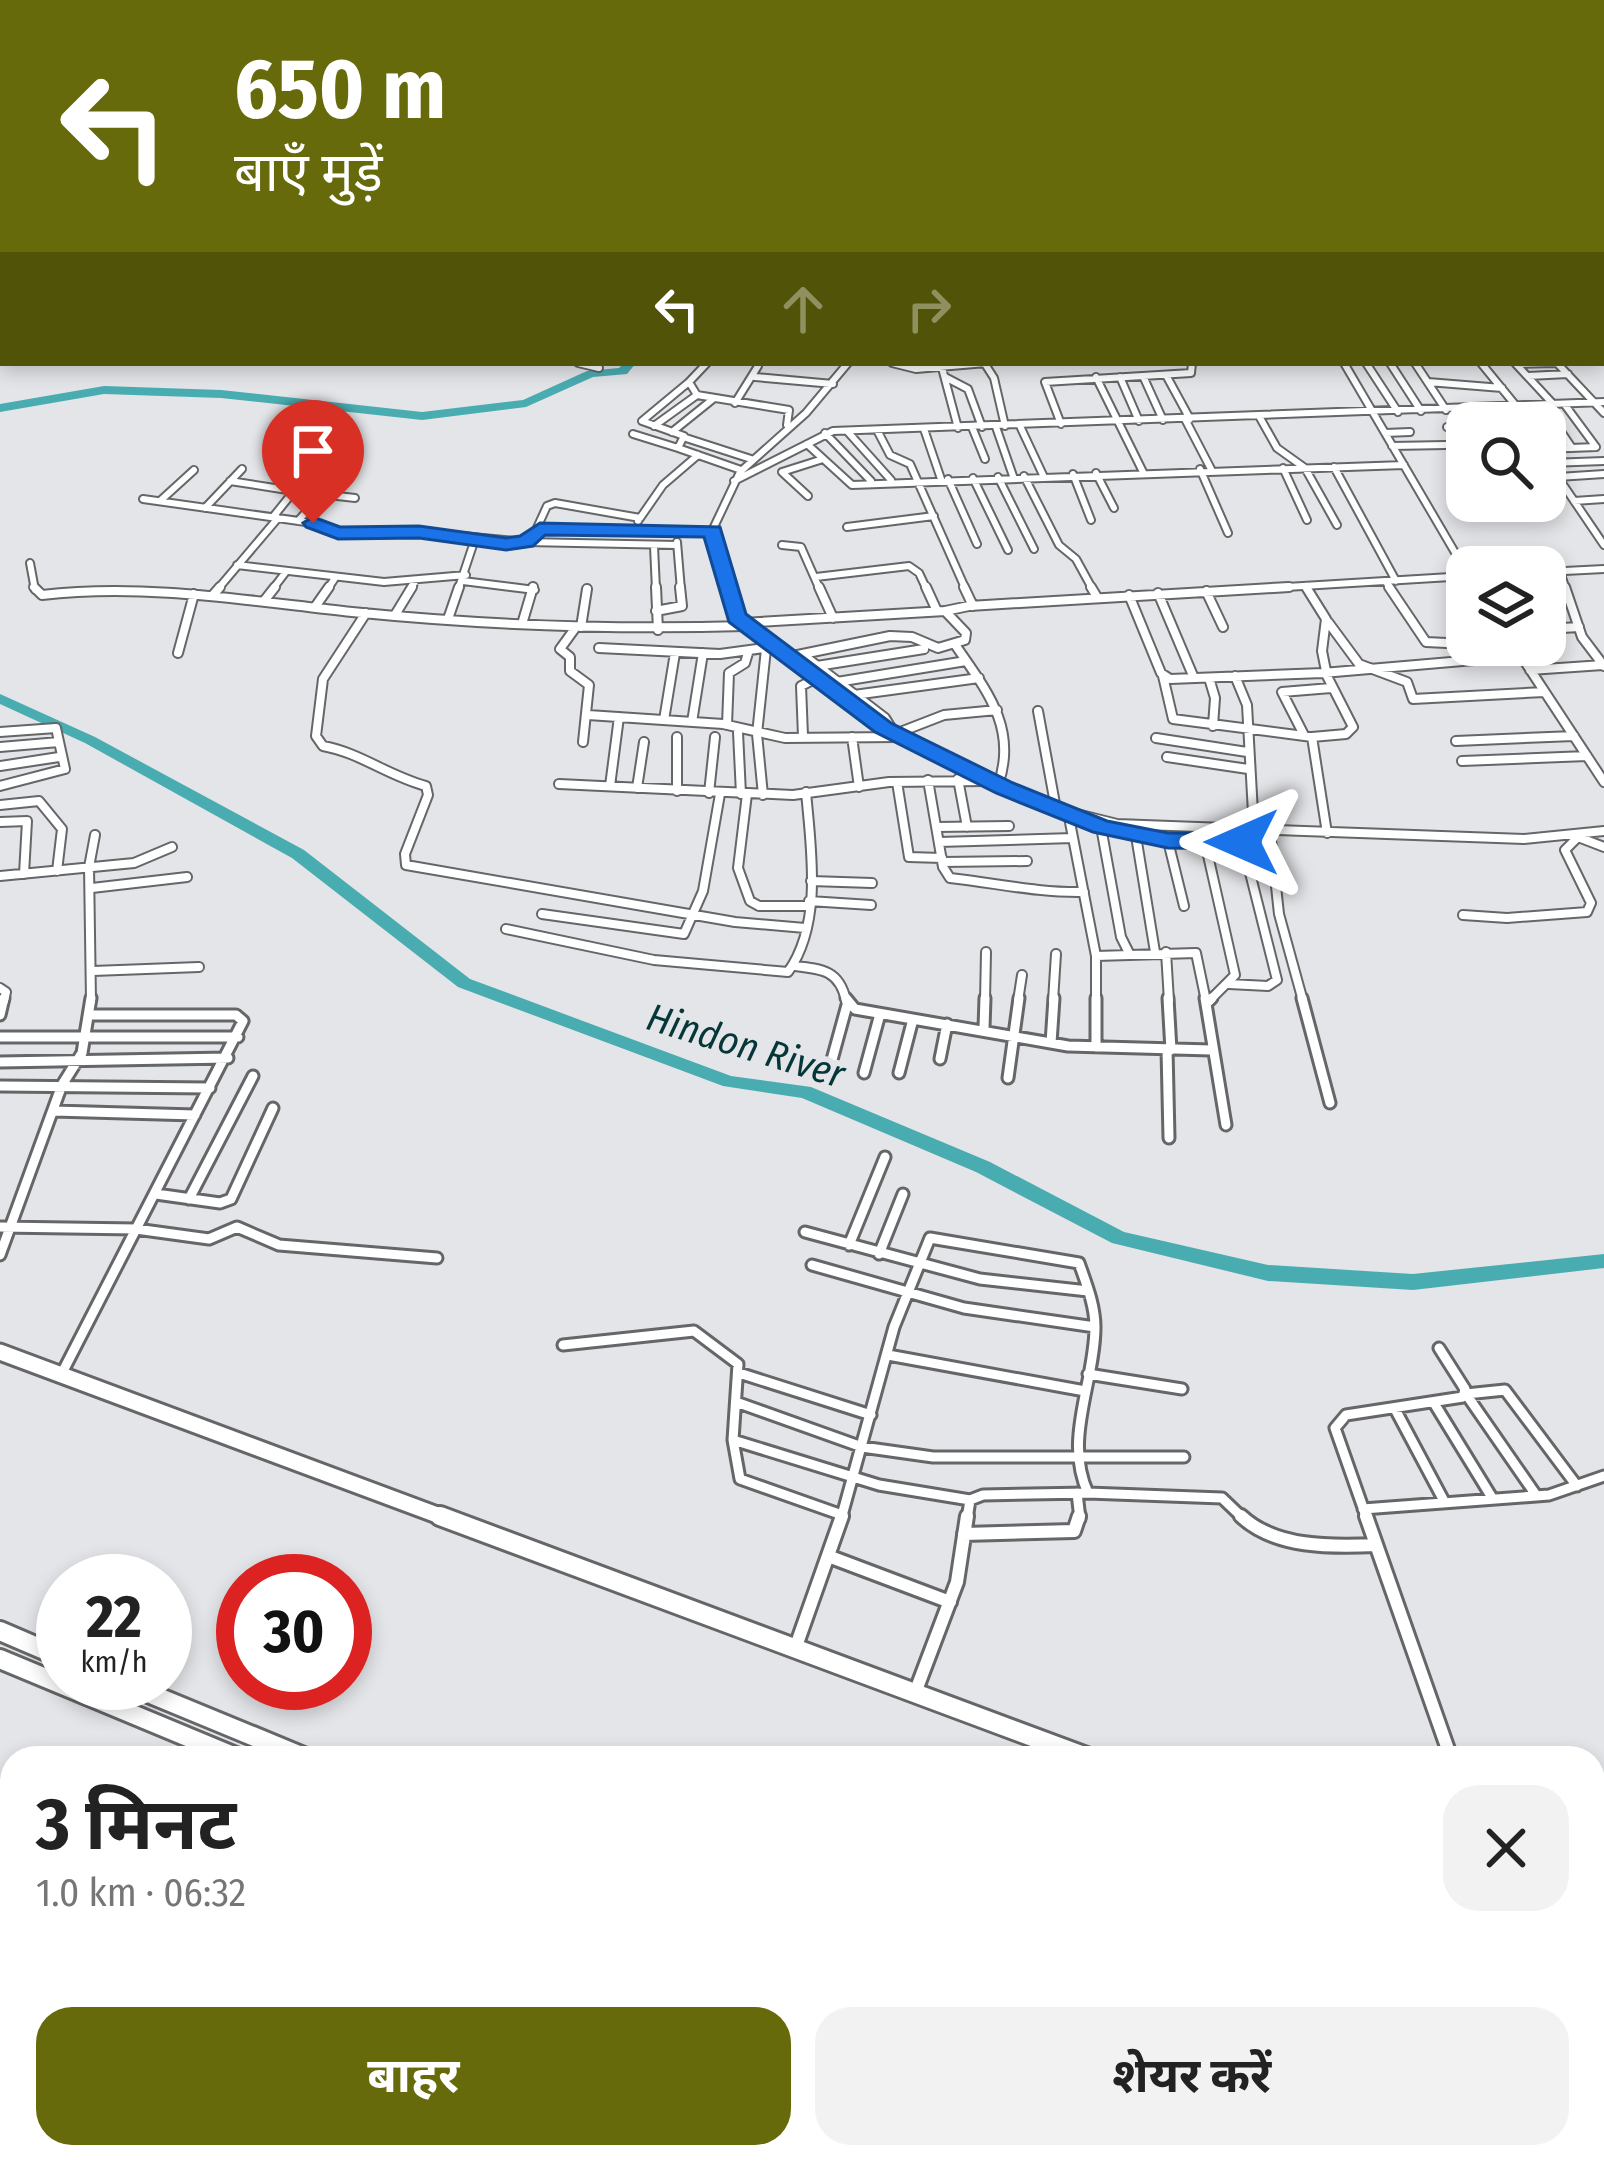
<!DOCTYPE html>
<html lang="hi">
<head>
<meta charset="utf-8">
<style>
  :root { --surface:#fff; --page:#f2f2f2; --text:#222; --muted:#767676; --accent:#666a0a }
  body { margin:0; font-family:"Fira Sans Condensed","Noto Sans Devanagari",sans-serif; background:var(--page); color:var(--text); height:100vh; display:flex; flex-direction:column; font-size:45px; white-space:nowrap }
  * { box-sizing:border-box; margin:0 }
  p { font-size:39px; color:var(--muted) }
  .icon { flex:none; width:66px; height:66px; fill:none; stroke:currentColor; stroke-width:2; stroke-linecap:round; stroke-linejoin:round }
  .map { position:relative; flex:1; overflow:hidden }
  .sheet { position:absolute; left:0px; top:1746px; width:1605px; height:423px; display:flex; flex-direction:column; background:var(--surface); border-radius:36px 36px 0 0; box-shadow:0 6px 18px #0003 }
  .sheet>* { flex:none }
  .hud { position:absolute; left:0px; top:0px; width:1605px; height:366px; box-shadow:0 6px 18px #0003; background:#666a0a; color:#fff; overflow:hidden }
  .controls { position:absolute; left:1446px; top:402px; display:grid; gap:24px }
  .controls a { display:grid; place-items:center; width:120px; height:120px; border-radius:24px; background:var(--surface); box-shadow:0 6px 18px #0003; font-size:60px }
  .speed { position:absolute; left:36px; top:1554px; display:flex; gap:24px; font-size:60px; font-weight:700; text-align:center }
  .speed>* { display:grid; place-content:center; width:156px; height:156px; border-radius:50%; background:var(--surface); box-shadow:0 6px 18px #0003; line-height:1 }
  .speed small { font-size:30px; font-weight:400 }
  .speed .limit { border:18px solid #d22; background:#fff; color:#111 }
  .pin { position:absolute; display:grid; place-items:center; width:102px; height:102px; color:#fff; margin:-123px -51px; border-radius:50% 50% 50% 0; rotate:-45deg; box-shadow:0 0 12px #0007 }
  .pin .icon { rotate:45deg }
  .me { position:absolute; width:132px; margin:-66px; rotate:270deg; stroke-linejoin:round; filter:drop-shadow(0 0 9px #0008) }
  .turn { display:flex; align-items:center; gap:42px; height:252px; padding:0 36px; font-size:54px }
  .turn .icon { width:156px; height:156px; stroke-width:2.5 }
  .turn b { display:block; font-size:84px; line-height:102px }
  .lanes { display:flex; align-items:center; height:114px; padding:0 36px; background:#0003; justify-content:center; gap:60px; direction:ltr }
  .lanes .off { opacity:.35 }
  .round { display:grid; place-items:center; flex:none; width:126px; height:126px; border-radius:36px; background:var(--page) }
  .headline { display:flex; align-items:center; justify-content:space-between; height:204px; padding:0 36px }
  h1 { font-size:72px; font-weight:700; line-height:90px }
  .button { display:flex; gap:24px; margin-top:auto; padding:24px 36px }
  .button a { flex:1; height:138px; border-radius:36px; background:var(--accent); color:#fff; font-size:48px; font-weight:700; line-height:138px; text-align:center }
  .button a+a { background:var(--page); color:var(--text) }
  .map>svg:first-child { display:block }
  .lines { fill:none; stroke-linecap:round; stroke-linejoin:round }
  .river { fill:#49acb1; fill-rule:evenodd }
  .street-far4-casing { stroke:#646668; stroke-width:8 }
  .street-far3-casing { stroke:#646668; stroke-width:10 }
  .street-far2-casing { stroke:#646668; stroke-width:12 }
  .street-far1-casing { stroke:#646668; stroke-width:15 }
  .street-casing { stroke:#646668; stroke-width:18 }
  .secondary-far2-casing { stroke:#646668; stroke-width:10 }
  .secondary-far1-casing { stroke:#646668; stroke-width:21 }
  .secondary-casing { stroke:#646668; stroke-width:24 }
  .street-far4 { stroke:#fff; stroke-width:4.5 }
  .street-far3 { stroke:#fff; stroke-width:6 }
  .street-far2 { stroke:#fff; stroke-width:8 }
  .street-far1 { stroke:#fff; stroke-width:9 }
  .street { stroke:#fff; stroke-width:12 }
  .secondary-far2 { stroke:#fff; stroke-width:8 }
  .secondary-far1 { stroke:#fff; stroke-width:15 }
  .secondary { stroke:#fff; stroke-width:18 }
  .route { fill:#1a73e8; stroke:#114b97; stroke-width:3 }
  .labels { text-anchor:middle; stroke-width:12; stroke-linejoin:round; paint-order:stroke }
  .water-label { font-size:39px; font-style:italic; fill:#053638; stroke:#e3e5e8 }
</style>
</head>
<body>
<div class="map">
<svg width="1604" height="2168" viewBox="0 0 1604 2168">
  <rect width="100%" height="100%" fill="#e3e5e8"/>
  <g class="lines">
    <path class="river" d="M0,113H3V119H0Z
      M624,363H636L627,374L593,377L526,407L422,420L221,398L104,394L0,412V404L104,386L221,390L422,412L523,400L587,371L619,368Z
      M0,694L95,737L304,850L470,979L731,1076L811,1087L990,1162L1124,1232L1268,1265L1413,1274L1604,1254V1268L1413,1290L1268,1281L1112,1243L976,1172L802,1098L723,1086L458,987L292,858L85,743L0,704Z"/>
    <defs>
      <path id="street-far4" d="M1358,0L1397,3
        M1466,3L1481,0"/>
      <path id="street-far3" d="M578,363L599,368
        M707,363L689,382L697,395L789,410L787,425
        M892,363L916,369L986,363
        M1344,363L1467,573
        M1366,363L1398,412
        M1390,363L1421,411
        M1415,363L1446,410
        M1481,363L1517,407
        M1515,363L1554,405
        M1557,363L1604,413
        M985,364L994,378L1005,426
        M1516,364L1557,363
        M942,368L958,428
        M1166,375L1190,419
        M1143,376L1163,420
        M1528,376L1568,374
        M755,377L833,384
        M945,377L968,389L982,427
        M1096,377L1143,472
        M1120,377L1139,421
        M689,382L642,421L684,436L678,448L741,470
        M1428,382L1502,388
        M735,403L758,366
        M1565,405L1596,447
        M1544,406L1572,448
        M1259,416L1277,448L1305,468L1337,525
        M1185,419L1211,469
        M1521,421L1552,420
        M1061,424L1045,382L1191,373L1192,363
        M654,426L697,395
        M1020,426L1043,475
        M972,427L985,459
        M996,427L1013,476
        M1447,427L1467,426
        M924,429L941,479
        M877,430L890,455L910,464L966,590
        M847,431L891,480
        M672,432L713,399
        M825,433L871,481
        M1385,433L1410,432
        M633,434L678,448
        M686,438L751,459
        M807,444L852,485L1404,465
        M1392,446L1446,445
        M1545,449L1596,447
        M1459,457H1467
        M1545,458L1604,545
        M1549,463L1604,461
        M1334,467L1396,581
        M1283,468L1307,520
        M1200,469L1228,533
        M1096,473L1114,508
        M1073,474L1091,520
        M1024,476L1059,545L1076,559L1093,590
        M998,477L1034,549
        M1558,477L1604,474
        M973,478L1008,550
        M948,479L977,544
        M230,481L294,491L273,517
        M734,481L833,431L1604,402
        M294,491L355,498
        M808,496L782,472L823,459
        M143,499L313,523L344,534L419,532L526,542L536,530L545,529L713,531
        M160,501L194,470
        M1574,501L1604,499
        M205,508L242,469
        M298,521L344,469
        M638,521L663,485L698,455
        M847,527L934,516
        M536,530L547,506L555,503L640,518
        M526,542L677,545
        M677,542L681,590
        M782,545L801,547L820,590
        M654,546L656,590
        M30,563L35,590
        M237,565L384,582L466,575
        M1560,571L1566,590
        M1545,572L1604,569
        M816,577L909,566L919,573L927,590
        M463,581L535,590
        M1386,582L1391,590
        M217,590L278,518
        M272,590L285,573
        M327,590L335,578
        M410,590L416,580
        M458,590L475,539
        M729,590L713,529L740,472L806,413L848,363
        M1239,590L1467,576"/>
      <path id="street-far2" d="M34,587L42,595C146,583 249,601 352,612C483,625 614,630 745,626
        M656,587L658,630
        M728,587L736,617L866,716L1005,788L1053,808L1117,824L1524,839L1604,831
        M819,587L833,618
        M926,587L937,611
        M964,587L973,606
        M1091,587L1097,597
        M1306,587L1326,619L1322,651L1327,676L1353,727L1346,734L1312,737L1327,833
        M1389,587L1426,642L1467,644
        M1565,587L1582,637L1604,666
        M1206,591L1223,627
        M1158,593L1194,678
        M213,595L220,587
        M1129,595L1161,673L1170,679L1323,673L1521,656
        M264,601L275,587
        M315,607L329,587
        M656,611L682,606L680,587
        M366,613L323,679L316,736L323,746C361,753 388,776 426,786L428,795L405,854L406,865L735,922L805,928
        M395,615L412,587
        M448,619L459,587
        M1328,622L1359,664L1407,682L1413,699L1544,692
        M742,623L945,611
        M522,624L533,587
        M576,627L560,649L570,657V671L589,685L583,742
        M581,627L587,589
        M1545,629L1579,627
        M1514,645L1604,782
        M956,646C987,691 1018,729 998,785
        M599,648L720,654L772,647
        M178,653L194,594
        M803,655L885,718L895,734L944,715L997,710
        M788,657L890,636L912,637L938,648L965,640L966,633L945,611L969,606L1289,587
        M817,666L924,649
        M1530,670L1603,665
        M1163,676L1173,719L1312,737
        M1235,676L1247,705L1254,831
        M1209,678L1215,698L1213,726
        M837,682L966,661
        M854,695L979,678
        M1038,711L1056,809
        M588,715L723,724L785,738L897,737
        M664,720L675,653
        M692,722L703,653
        M727,725L729,673L745,663L748,653
        M0,732L56,728L65,769L0,786
        M738,732L741,794
        M1304,735L1282,692L1331,688
        M803,736L801,686L817,678
        M677,737V791
        M852,737L859,787
        M1156,738L1247,752
        M1456,741L1574,736
        M0,747L59,742
        M1167,757L1248,769
        M1462,761L1587,756
        M0,766L59,757
        M958,779L967,827
        M928,780L943,867L950,878C996,883 1038,893 1084,892
        M897,782L909,857L942,858
        M559,784L793,795L889,782L986,781
        M610,786L619,717
        M637,788L644,742
        M709,793L715,737
        M747,794L738,868L750,901L759,906H808
        M763,795L757,734L766,649
        M0,805L39,801L62,829L57,871
        M1068,812L1096,956V1001
        M0,822L27,821L24,874
        M1093,823L1168,841H1271
        M937,827L1009,826
        M1101,827L1121,937L1129,953
        M1270,831L1279,914L1303,1001
        M1136,836L1155,952
        M1168,841L1184,906
        M939,842L1073,838
        M1205,842L1235,975L1209,1001
        M943,862L1027,861
        M0,876L134,863L172,847
        M811,881L872,883
        M92,888L187,877
        M809,901L871,905
        M542,914L684,934L703,891L720,794
        M1463,915L1507,918L1587,912L1591,903L1565,850L1578,837L1604,847
        M506,929L654,960L788,972C823,923 811,849 806,792
        M1166,952L1169,1001
        M1096,956L1196,953L1206,1001
        M795,966C823,969 840,971 846,1001
        M93,971L199,967
        M1229,984L1268,986L1277,980L1242,841
        M0,988L6,992L4,1001
        M91,1001L89,867L95,835
        M985,1001L986,952
        M1018,1001L1022,975
        M1053,1001L1056,954"/>
      <path id="street-far1" d="M846,998L855,1009L1068,1046L1211,1050
        M1096,998V1047
        M1168,998L1171,1050
        M1205,998L1206,1004
        M1212,998L1206,1004L1226,1125
        M1302,998L1330,1103
        M0,1015L4,998
        M984,1028L985,998
        M0,1037H238
        M1051,1043L1054,998
        M1167,1049L1169,1138
        M940,1059L947,1024
        M0,1062L228,1058
        M830,1067L847,1005
        M864,1073L880,1014
        M899,1073L913,1019
        M1008,1078L1019,998
        M0,1086L210,1088
        M54,1111L195,1115
        M156,1194L220,1203L231,1199L273,1108
        M189,1199L253,1076
        M0,1227L136,1229L209,1239L237,1227L279,1245L437,1258
        M805,1232L980,1279L1088,1291
        M849,1245L885,1157
        M879,1254L903,1194
        M0,1255L62,1085L82,1053L91,998
        M812,1265L964,1308L1095,1327
        M563,1345L694,1331L738,1364L733,1440L740,1479L842,1515
        M888,1355L1085,1391
        M739,1373L871,1415
        M1088,1374L1182,1389
        M61,1375L243,1021L236,1015H91
        M736,1402L862,1447L933,1457H1184
        M1434,1403L1491,1496
        M1395,1409L1444,1501
        M733,1440L879,1485L970,1500
        M1077,1493L1080,1519
        M1536,1495L1466,1394L1505,1390L1577,1486
        M1363,1509L1549,1495L1604,1476
        M841,1519L894,1327L930,1238L1079,1263C1086,1283 1095,1305 1095,1327C1095,1382 1063,1439 1088,1493L1222,1498L1244,1519
        M967,1519L970,1500L983,1495L1088,1493
        M1367,1519L1335,1428L1346,1415L1463,1397L1465,1389L1439,1348"/>
      <path id="street" d="M1241,1516C1275,1548 1331,1547 1376,1545
        M1366,1516L1451,1758
        M964,1534L1074,1531L1079,1516
        M828,1556L950,1602
        M795,1649L842,1516
        M915,1693L957,1582L967,1516
        M91,2168L105,2157
        M138,2168L150,2157"/>
      <path id="secondary-far2" d="M1258,0L1263,3
        M1405,0L1441,3
        M1438,0L1466,3"/>
      <path id="secondary-far1" d="M0,1352L448,1519"/>
      <path id="secondary" d="M440,1516L1089,1758
        M0,1631L63,1658
        M0,1659L238,1758
        M124,1683L306,1758
        M1593,1797L1604,1793
        M1593,1970L1604,1962
        M1593,2034L1603,2058L1593,2071
        M1593,2087L1604,2080
        M961,2157L972,2168
        M997,2157L1007,2168
        M1349,2168L1364,2157
        M1421,2168L1440,2157"/>
    </defs>
    <use href="#street-far4" class="street-far4-casing"/>
    <use href="#street-far3" class="street-far3-casing"/>
    <use href="#street-far2" class="street-far2-casing"/>
    <use href="#street-far1" class="street-far1-casing"/>
    <use href="#street" class="street-casing"/>
    <use href="#secondary-far2" class="secondary-far2-casing"/>
    <use href="#secondary-far1" class="secondary-far1-casing"/>
    <use href="#secondary" class="secondary-casing"/>
    <use href="#street-far4" class="street-far4"/>
    <use href="#street-far3" class="street-far3"/>
    <use href="#street-far2" class="street-far2"/>
    <use href="#street-far1" class="street-far1"/>
    <use href="#street" class="street"/>
    <use href="#secondary-far2" class="secondary-far2"/>
    <use href="#secondary-far1" class="secondary-far1"/>
    <use href="#secondary" class="secondary"/>
  </g>
  <path class="route" d="M313,517L340,527L419,526L506,538L520,536L540,523L720,527L746,614L891,723L1013,783L1107,821L1168,833L1242,834L1254,842L1242,849L1168,848L1093,832L996,793L875,732L729,622L704,537L545,535L533,546L506,550L419,538L338,539L306,527L303,523Z"/>
  <g class="labels">
    <g class="water-label">
      <text transform="translate(746 1045) rotate(17)" y="14">Hindon River</text>
    </g>
  </g>
</svg>
<div class="controls">
<a><svg class="icon" aria-label="search" viewBox="0 0 24 24"><circle cx="10" cy="10" r="6"/><path d="M15 15l6 6"/></svg></a>
<a><svg class="icon" aria-label="layers" viewBox="0 0 24 24"><path d="M12 4l9 5-9 5-9-5zM3 14l9 5 9-5"/></svg></a>
</div>
<div class="speed"><div>22<small>km/h</small></div><div class="limit">30</div></div>
<div class="pin" style="left:313px;top:523px;background:#d93025"><svg class="icon" aria-label="arrive" viewBox="0 0 24 24"><path d="M6 21V4h12l-3 4 3 4H6"/></svg></div>
<svg class="me" style="left:1242px;top:842px" viewBox="-20 -20 40 40"><path d="M0-17L14 15 0 8-14 15z" fill="#1a73e8" stroke="#fff" stroke-width="4"/></svg>
<div class="hud">
<div class="turn"><svg class="icon" aria-label="left" viewBox="0 0 24 24"><path d="M17 20v-9H6M10 6l-5 5 5 5"/></svg><div><b>650 m</b>बाएँ मुड़ें</div></div>
<div class="lanes"><svg class="icon" aria-label="left" viewBox="0 0 24 24"><path d="M17 20v-9H6M10 6l-5 5 5 5"/></svg><svg class="icon off" aria-label="ahead" viewBox="0 0 24 24"><path d="M12 20V5M6 11l6-6 6 6"/></svg><svg class="icon off" aria-label="right" viewBox="0 0 24 24"><path d="M7 20v-9h11M14 6l5 5-5 5"/></svg></div>
</div>
<section class="sheet">
<div class="headline"><div><h1>3 मिनट</h1><p>1.0 km · 06:32</p></div><a class="round"><svg class="icon" aria-label="close" viewBox="0 0 24 24"><path d="M6 6l12 12M18 6L6 18"/></svg></a></div>
<div class="button"><a>बाहर</a><a>शेयर करें</a></div>
</section>
</div>
</body>
</html>
